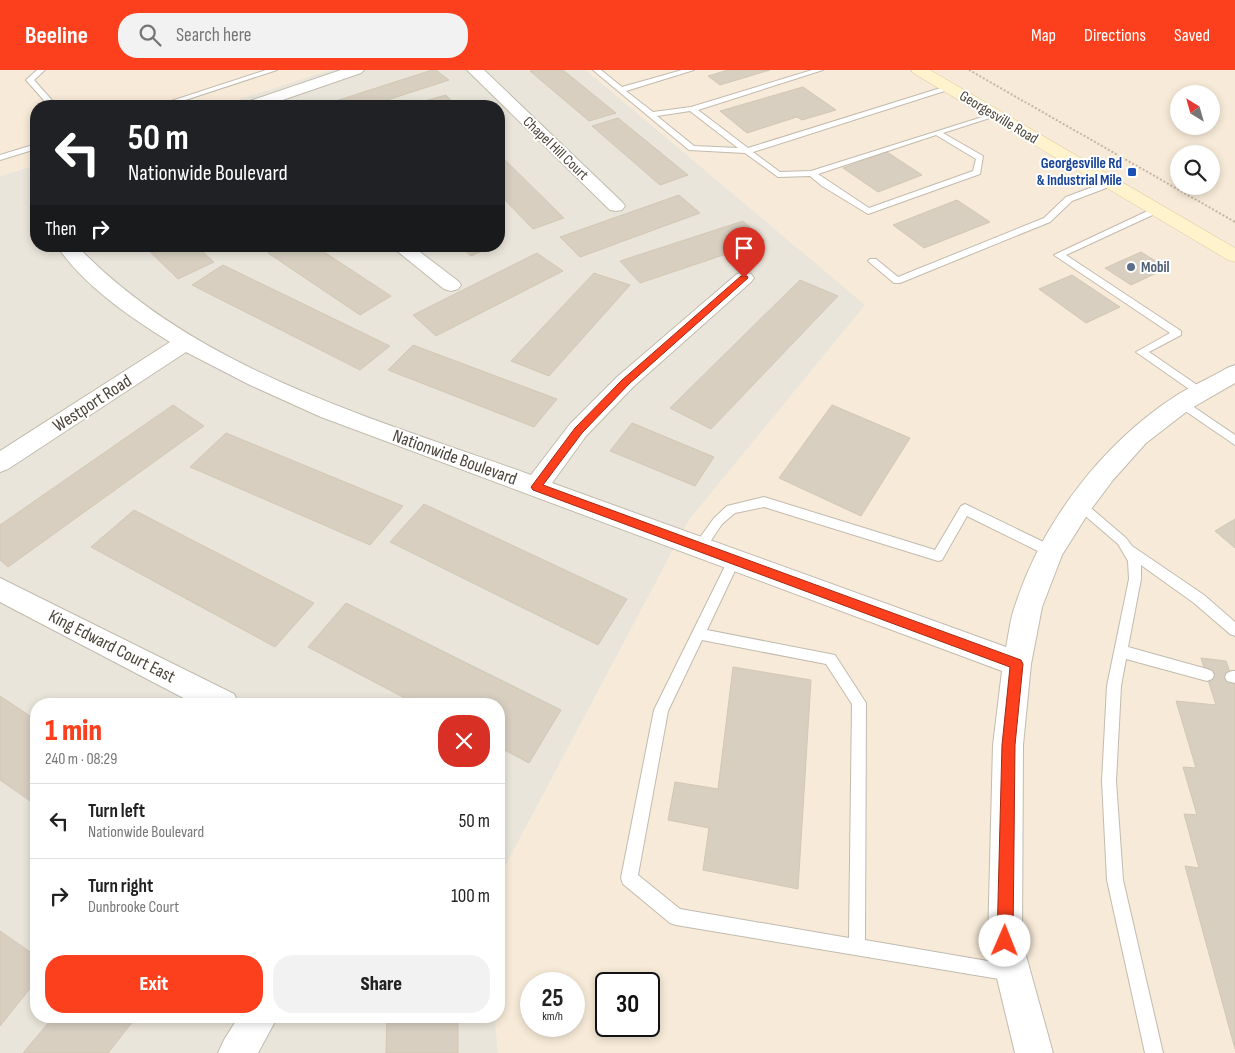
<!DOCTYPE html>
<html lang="en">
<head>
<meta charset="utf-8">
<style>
  :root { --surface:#fff; --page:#f2f2f2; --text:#222; --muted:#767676; --line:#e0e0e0; --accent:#fc3f1d }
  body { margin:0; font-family:"Sofia Sans Condensed",sans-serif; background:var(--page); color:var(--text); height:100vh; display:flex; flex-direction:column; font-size:19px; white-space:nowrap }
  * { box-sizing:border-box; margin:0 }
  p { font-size:16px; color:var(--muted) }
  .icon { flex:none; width:28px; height:28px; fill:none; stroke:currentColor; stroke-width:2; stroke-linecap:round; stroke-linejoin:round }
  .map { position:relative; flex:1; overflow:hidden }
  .sheet { position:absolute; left:30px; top:628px; width:475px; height:325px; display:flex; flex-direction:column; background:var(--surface); border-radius:20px; box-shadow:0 2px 8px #0003 }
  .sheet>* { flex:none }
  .top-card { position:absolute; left:30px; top:30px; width:475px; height:152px; border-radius:20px; box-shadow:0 2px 8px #0003; background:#202124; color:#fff; overflow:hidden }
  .needle { width:32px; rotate:323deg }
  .buttons { position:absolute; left:1170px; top:15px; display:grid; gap:10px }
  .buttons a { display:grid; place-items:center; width:50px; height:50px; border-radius:50%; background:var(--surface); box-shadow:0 2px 8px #0003; font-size:25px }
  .speed { position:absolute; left:520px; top:902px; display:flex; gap:10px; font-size:25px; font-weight:700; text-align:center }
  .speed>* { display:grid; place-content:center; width:65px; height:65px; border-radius:50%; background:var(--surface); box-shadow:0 2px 8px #0003; line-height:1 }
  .speed small { font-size:12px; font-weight:400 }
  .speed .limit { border:2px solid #111; border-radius:8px; background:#fff; color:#111 }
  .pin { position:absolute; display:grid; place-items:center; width:42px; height:42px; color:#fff; margin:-51px -21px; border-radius:50% 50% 50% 0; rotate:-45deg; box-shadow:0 0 5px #0007 }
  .pin .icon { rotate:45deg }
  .me { position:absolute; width:55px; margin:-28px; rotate:1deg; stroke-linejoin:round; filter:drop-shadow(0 0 4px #0008) }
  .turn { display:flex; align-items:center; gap:18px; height:105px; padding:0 15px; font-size:22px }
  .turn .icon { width:65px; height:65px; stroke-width:2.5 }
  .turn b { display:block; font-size:35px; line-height:42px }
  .then { display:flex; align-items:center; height:48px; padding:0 15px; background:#0003; gap:10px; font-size:19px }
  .round { display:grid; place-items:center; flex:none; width:52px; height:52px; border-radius:20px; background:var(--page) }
  .headline { display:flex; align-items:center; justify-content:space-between; height:85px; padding:0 15px }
  h1 { font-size:30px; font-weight:800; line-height:38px; color:var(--accent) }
  .primary-button { display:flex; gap:10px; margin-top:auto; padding:10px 15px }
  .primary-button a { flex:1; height:58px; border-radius:20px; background:var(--accent); color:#fff; font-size:20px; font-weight:800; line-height:58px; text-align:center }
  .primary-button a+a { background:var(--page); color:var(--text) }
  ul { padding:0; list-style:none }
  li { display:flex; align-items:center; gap:15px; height:75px; padding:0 15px; border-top:1px solid var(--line) }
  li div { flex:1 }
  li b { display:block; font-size:19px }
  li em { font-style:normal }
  header { display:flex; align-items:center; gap:30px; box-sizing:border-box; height:70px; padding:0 25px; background:var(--accent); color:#fff }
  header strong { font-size:24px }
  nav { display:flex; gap:28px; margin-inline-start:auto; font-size:18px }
  .search { width:350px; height:45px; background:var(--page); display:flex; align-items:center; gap:12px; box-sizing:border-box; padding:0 18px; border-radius:20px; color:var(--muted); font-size:19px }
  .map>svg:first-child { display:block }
  .residential { fill:#eae5da }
  .commercial { fill:#f7ead8; fill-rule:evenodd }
  .building { fill:#d8cfc1; stroke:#d3c7b4 }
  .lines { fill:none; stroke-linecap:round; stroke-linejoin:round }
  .service-casing { stroke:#c2bbae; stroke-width:2 }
  .minor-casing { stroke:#c2bbae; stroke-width:2 }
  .secondary-casing { stroke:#d6c79b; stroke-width:1 }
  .path { stroke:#c4b79f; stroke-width:2; stroke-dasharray:2 2; stroke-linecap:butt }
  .service { fill:#fff; fill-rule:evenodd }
  .minor { fill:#fff; fill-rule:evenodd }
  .secondary { fill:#fff3cd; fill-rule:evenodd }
  .route { fill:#fc3f1d; stroke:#a42913 }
  .transit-dot { fill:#1a4fb4; stroke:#fff; stroke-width:2 }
  .service-dot { fill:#5c6f8a; stroke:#fff; stroke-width:2 }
  .labels { text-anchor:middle; stroke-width:4; stroke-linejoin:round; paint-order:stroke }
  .far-street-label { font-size:15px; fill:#4b4439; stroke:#fff }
  .far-transit-label { font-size:15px; font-weight:bold; fill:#164399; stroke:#fff; text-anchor:end }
  .far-service-label { font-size:15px; font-weight:bold; fill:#4e5e75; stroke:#fff; text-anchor:start }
  .street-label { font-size:18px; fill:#4b4439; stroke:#fff }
</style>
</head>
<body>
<header>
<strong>Beeline</strong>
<div class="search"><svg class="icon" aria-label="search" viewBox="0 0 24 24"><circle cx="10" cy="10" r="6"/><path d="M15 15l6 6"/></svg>Search here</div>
<nav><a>Map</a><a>Directions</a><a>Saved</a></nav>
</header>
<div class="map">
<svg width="1235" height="983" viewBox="0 0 1235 983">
  <rect width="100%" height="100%" fill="#f6f3ec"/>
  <path class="residential" d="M330,0H586L866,235L689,450L499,808V634H36V946H495L498,983H0V106L36,95V176H499V36H217Z"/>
  <path class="commercial" d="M0,0H330L217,36H36V95L0,106Z
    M586,0H1235V983H498L495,946H499V808L689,450L865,235ZM1179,24H1211V56H1179ZM1179,84H1211V116H1179ZM531,914H574V956H531ZM606,914H649V956H606Z"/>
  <path class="building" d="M432,0H436L449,10L369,36H320Z
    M534,0H563L616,43L589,51L530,1Z
    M728,0H770L720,15L708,6Z
    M803,17L836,40L802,50L797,47L747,63L720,41Z
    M446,25L456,36H420L417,33Z
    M618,48L688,105L660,115L592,56Z
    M887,82L922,105L878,122L843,98Z
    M499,85H500L564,148L533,159L499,124Z
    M679,125L700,143L580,187L560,167Z
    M957,130L990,152L924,178L893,155Z
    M743,151L765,171L640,213L620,191Z
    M144,176H196L214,192L178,209Z
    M280,176H315L391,226L360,245L268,183Z
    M460,176H493L471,186Z
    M1141,182L1167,198L1131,215L1105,198Z
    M537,183L563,201L436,266L413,245Z
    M223,195L390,276L360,300L192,215Z
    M594,203L630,215L549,306L511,291Z
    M1072,205L1120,237L1086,253L1039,219Z
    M800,210L838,226L711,359L670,338Z
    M413,275L557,329L534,357L388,300Z
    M173,335L204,356L8,497L0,490V455Z
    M832,335L910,368L861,446L779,408Z
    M632,353L714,387L695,416L610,381Z
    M226,363L403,436L370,475L190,397Z
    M424,434L627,529L598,575L390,472Z
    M134,440L314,533L275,577L91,477Z
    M1235,449V478L1215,461Z
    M346,533L561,640L529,693L499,677V634H416L308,577Z
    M1201,588L1226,591L1235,616V979L1185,796L1199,798L1184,744L1197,745L1183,697L1196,698L1176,631L1216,635Z
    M733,597L811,610L798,819L703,800L709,758L668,750L675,712L718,719Z
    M0,626L36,650V735L0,710Z
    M0,861L36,886V911L0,956Z
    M54,946H137L108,983H23Z
    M387,946H458V983H386Z"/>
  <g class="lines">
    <defs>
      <path id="service" d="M37,0H45L34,10L57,36H49L26,10Z
        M266,0H277L167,36H156Z
        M593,0H601L622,17L682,0H694L626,21L653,42L691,37L812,0H823L698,40L748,78L947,16L954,18L753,82L780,102L811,101L995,43L999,45L943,63L983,86L980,104L868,144L822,116L810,106L778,107L745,83L689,80ZM690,41L738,78L694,76L657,46ZM936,65L976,89L973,101L869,138L818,104Z
        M36,74V79L0,90V85Z
        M1111,110L1115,113L1114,115L1072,131L1050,152L900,213H894L868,191L870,189H876L898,207L1044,148L1066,127Z
        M1156,137L1159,138V142L1066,185L1181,261V265L1149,282L1203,319L1204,322L1203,325L1199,326L1136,282L1170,263L1054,185Z
        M1182,329L1235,365V375L1178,336L1177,333L1178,330Z
        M764,427L935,480L961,436L965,434L1054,477L1056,481L1054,485H1046L967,446L942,490L938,491L764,437L735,443L722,454L704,481H696L694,477L696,473L714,448L727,436Z
        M1080,430L1084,432L1126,468L1132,476L1204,525L1235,552V566L1230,564L1194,533L1141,495V509L1128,577L1207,599L1212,601L1214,605L1212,609L1207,611L1126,589L1121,616L1116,711L1123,810L1163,983H1145L1107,810L1102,711L1107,616L1129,509L1128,491L1118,474L1076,438L1074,435L1076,432Z
        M734,485L738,486L740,490L707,560L835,585L866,633L865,870L1011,895L1017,897L1019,903L1017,909L1011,911L676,855L670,853L623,814L621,808L654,640L730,486ZM702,570L826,594L852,634L849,868L680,839L638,805L668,641Z
        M1232,601H1235V613L1227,611L1225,607L1227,603Z"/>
      <path id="minor" d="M341,0H364L361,3L265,36H242L244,33Z
        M467,0H484L622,132L625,136L622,140L616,141L610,140Z
        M57,176H77C197,301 373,348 531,405L570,354L617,307L737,204L744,202L751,204L754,208L751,212L633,317L586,366L552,413L1006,577C1009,564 1010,549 1015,536C1041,454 1101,375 1174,327C1191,316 1210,308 1227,298L1235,295V313L1190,339L1146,373L1113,410L1089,442L1062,485L1042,537L1031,594L1023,675L1022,871L1053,983H1015L988,871L993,675L1002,601L321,347L250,315L186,282L8,399L0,402V381L170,272C130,247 84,216 57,176Z
        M391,176H412L458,211L461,215L458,219L451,221L444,219Z
        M0,508L234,624L239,634H195L0,532Z
        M239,946H278L258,983H218L224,970Z"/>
      <path id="secondary" d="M911,0H930L1235,178V192L1228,190L913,3Z"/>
    </defs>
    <use href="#service" class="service-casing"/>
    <use href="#minor" class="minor-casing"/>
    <use href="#secondary" class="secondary-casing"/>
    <path class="path" d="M969,0L1235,152"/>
    <use href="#service" class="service"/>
    <use href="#minor" class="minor"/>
    <use href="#secondary" class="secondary"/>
  </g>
  <path class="route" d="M741,206H747L748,208L629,314L582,363L543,415L1021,590L1023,594L1015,675L1013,871L1010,877L1005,879L1000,877L997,871L1002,675L1010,597L533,420L531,417L575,358L622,310Z"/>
  <rect class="transit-dot" x="1127" y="97" width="10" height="10" rx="2.5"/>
  <circle class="service-dot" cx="1131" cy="197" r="5"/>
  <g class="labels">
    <g class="far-street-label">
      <text transform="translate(999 47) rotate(31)" y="5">Georgesville Road</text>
      <text transform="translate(556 78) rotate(44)" y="5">Chapel Hill Court</text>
    </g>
    <g class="far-transit-label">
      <text x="1122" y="98">Georgesville Rd<tspan x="1122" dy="17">&amp; Industrial Mile</tspan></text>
    </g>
    <g class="far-service-label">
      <text x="1141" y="202">Mobil</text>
    </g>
    <g class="street-label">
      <text transform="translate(92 333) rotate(-33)" y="6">Westport Road</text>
      <text transform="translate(455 387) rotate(20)" y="6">Nationwide Boulevard</text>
      <text transform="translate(112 576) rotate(27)" y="6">King Edward Court East</text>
    </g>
  </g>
</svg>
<div class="buttons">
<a><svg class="needle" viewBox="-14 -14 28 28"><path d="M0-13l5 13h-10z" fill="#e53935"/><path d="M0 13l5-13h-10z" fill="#767676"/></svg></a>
<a><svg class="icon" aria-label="search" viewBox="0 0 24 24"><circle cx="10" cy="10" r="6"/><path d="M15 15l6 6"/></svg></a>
</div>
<div class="speed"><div>25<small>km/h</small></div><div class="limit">30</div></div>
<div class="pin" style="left:744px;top:208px;background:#d93025"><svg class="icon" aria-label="arrive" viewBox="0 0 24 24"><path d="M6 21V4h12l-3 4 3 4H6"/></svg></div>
<svg class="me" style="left:1005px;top:871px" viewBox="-20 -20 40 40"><circle r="19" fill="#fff"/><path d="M0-13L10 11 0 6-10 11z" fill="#fc3f1d"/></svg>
<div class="top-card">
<div class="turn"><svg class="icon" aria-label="left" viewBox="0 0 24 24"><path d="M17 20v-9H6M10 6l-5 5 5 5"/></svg><div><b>50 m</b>Nationwide Boulevard</div></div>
<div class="then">Then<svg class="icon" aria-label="right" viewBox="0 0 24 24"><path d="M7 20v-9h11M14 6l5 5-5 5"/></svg></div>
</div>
<section class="sheet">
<div class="headline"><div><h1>1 min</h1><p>240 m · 08:29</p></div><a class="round" style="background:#d93025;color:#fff"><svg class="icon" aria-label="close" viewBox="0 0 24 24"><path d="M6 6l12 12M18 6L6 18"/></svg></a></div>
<ul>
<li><svg class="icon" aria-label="left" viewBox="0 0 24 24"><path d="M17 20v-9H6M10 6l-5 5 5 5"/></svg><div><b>Turn left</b><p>Nationwide Boulevard</p></div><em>50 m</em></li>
<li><svg class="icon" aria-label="right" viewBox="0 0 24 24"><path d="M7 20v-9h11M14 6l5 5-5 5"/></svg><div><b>Turn right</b><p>Dunbrooke Court</p></div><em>100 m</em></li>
</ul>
<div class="primary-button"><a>Exit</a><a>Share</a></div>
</section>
</div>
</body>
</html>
